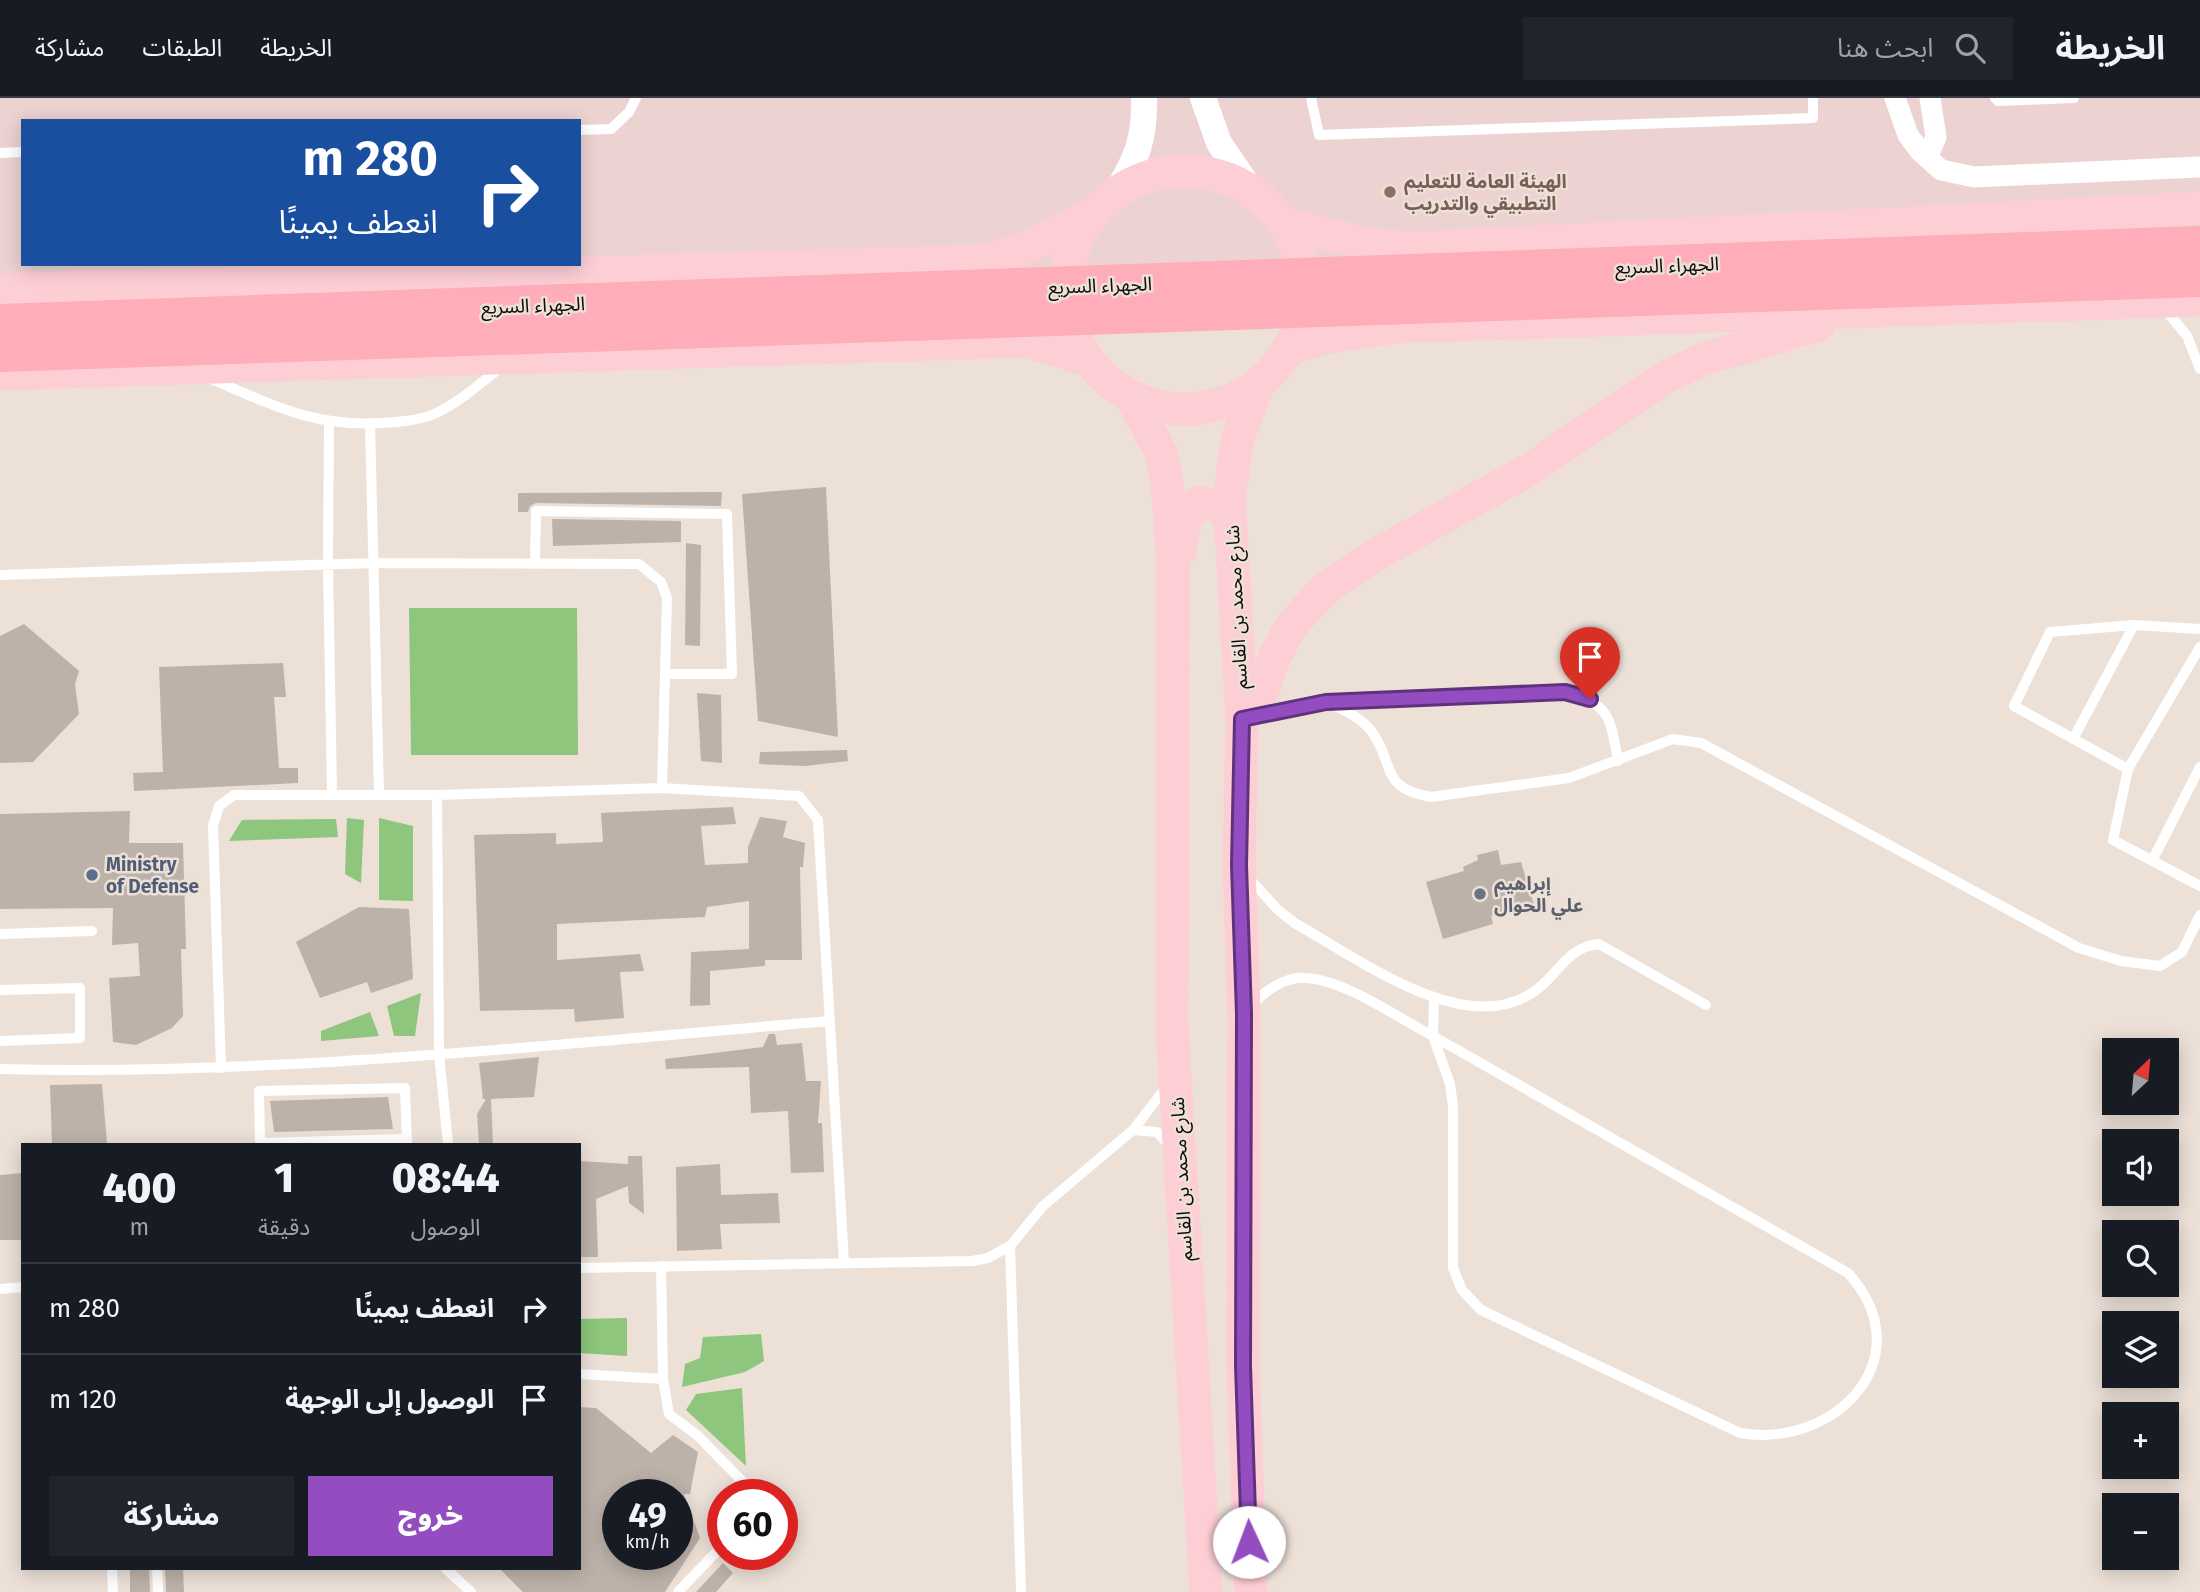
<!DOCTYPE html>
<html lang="ar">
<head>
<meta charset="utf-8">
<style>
  :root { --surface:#171b24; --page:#20242c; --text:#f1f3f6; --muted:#9ea1a6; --line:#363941; --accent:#934dc1 }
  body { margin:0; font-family:"Fira Sans","Noto Sans Arabic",sans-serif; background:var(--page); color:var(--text); direction:rtl; height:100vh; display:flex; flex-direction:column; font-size:26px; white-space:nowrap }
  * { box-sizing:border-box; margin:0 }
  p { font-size:23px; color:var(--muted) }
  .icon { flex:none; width:38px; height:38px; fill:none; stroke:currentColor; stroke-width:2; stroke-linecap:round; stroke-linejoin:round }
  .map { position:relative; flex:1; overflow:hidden; direction:ltr }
  .side { position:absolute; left:21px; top:1045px; width:560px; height:427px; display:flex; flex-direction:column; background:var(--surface); border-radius:0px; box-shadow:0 4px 18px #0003; direction:rtl }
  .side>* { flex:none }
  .top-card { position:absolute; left:21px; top:21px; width:560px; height:147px; border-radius:0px; box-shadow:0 4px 18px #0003; direction:rtl; background:#1a4fa0; color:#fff; overflow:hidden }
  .needle { width:46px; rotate:26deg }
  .controls { position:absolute; left:2102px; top:940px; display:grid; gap:14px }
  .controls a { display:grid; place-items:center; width:77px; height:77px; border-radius:0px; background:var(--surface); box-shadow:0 4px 18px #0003; font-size:35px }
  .speed { position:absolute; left:602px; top:1381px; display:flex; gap:14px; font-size:35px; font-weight:700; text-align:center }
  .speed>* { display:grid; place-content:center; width:91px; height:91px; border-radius:50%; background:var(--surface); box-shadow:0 4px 18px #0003; line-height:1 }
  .speed small { font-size:18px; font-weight:400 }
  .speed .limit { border:10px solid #d22; background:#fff; color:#111 }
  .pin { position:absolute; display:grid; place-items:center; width:60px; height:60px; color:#fff; margin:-72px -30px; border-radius:50% 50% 50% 0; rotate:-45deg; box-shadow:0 0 7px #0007 }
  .pin .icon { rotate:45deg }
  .me { position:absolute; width:77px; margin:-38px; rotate:358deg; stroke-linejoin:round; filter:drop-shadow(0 0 5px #0008) }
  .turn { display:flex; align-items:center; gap:24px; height:147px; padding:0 28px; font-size:32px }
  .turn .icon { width:91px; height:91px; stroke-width:2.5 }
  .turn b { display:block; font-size:49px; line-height:60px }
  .eta { display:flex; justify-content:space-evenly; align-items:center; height:119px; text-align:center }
  .eta b { font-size:42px; font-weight:800; line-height:49px }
  .button { display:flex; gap:14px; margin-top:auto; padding:14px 28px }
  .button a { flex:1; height:80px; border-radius:0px; background:var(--accent); color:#fff; font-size:28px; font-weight:800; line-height:80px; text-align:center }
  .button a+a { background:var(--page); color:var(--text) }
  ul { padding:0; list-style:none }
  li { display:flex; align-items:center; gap:21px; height:91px; padding:0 28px; border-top:2px solid var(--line) }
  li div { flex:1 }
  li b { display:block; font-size:26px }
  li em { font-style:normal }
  header { display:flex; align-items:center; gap:42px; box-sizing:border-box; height:98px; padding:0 35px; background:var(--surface); border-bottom:2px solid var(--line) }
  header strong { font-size:33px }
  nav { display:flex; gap:38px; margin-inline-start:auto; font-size:24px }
  .search { width:490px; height:63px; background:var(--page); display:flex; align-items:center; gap:18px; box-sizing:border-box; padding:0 24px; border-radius:0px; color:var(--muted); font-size:26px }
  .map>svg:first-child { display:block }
  .education { fill:#ecd2d1; fill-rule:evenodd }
  .green { fill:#8dc67c }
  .building { fill:#bdb2a9; fill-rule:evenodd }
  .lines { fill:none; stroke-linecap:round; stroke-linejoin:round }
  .service { stroke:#fff; stroke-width:10 }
  .minor { stroke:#fff; stroke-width:21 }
  .tertiary { stroke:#fff; stroke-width:26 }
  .primary { stroke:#feced5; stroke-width:33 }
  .motorway { stroke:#feadb9; stroke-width:38 }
  .route-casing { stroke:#60327d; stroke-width:18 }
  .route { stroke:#934dc1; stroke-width:12 }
  .education-dot { fill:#8d6e63; stroke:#ece0d7; stroke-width:2.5 }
  .service-dot { fill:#5c6f8a; stroke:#ece0d7; stroke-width:2.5 }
  .worship-dot { fill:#6b7280; stroke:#ece0d7; stroke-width:2.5 }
  .labels { text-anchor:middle; stroke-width:5; stroke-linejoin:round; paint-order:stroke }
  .education-label { font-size:19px; font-weight:bold; fill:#785e54; stroke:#ece0d7; text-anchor:start }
  .street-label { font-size:19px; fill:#0f0b08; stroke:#ece0d7 }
  .service-label { font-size:19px; font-weight:bold; fill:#4e5e75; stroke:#ece0d7; text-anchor:start }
  .worship-label { font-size:19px; font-weight:bold; fill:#5b616d; stroke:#ece0d7; text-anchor:start }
</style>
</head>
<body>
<header>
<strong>الخريطة</strong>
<div class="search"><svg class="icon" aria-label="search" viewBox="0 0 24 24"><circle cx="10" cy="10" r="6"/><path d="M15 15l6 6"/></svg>ابحث هنا</div>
<nav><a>الخريطة</a><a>الطبقات</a><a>مشاركة</a></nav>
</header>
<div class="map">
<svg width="2200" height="1494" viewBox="0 0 2200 1494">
  <rect width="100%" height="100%" fill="#ece0d7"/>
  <path class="education" d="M0,0H2200V174L0,240ZM23,23H579V166H23Z"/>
  <path class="green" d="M409,510H577L578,657H411Z
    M347,720L364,722L361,785L345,776Z
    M379,720L413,728V803L379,802Z
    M336,721L338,739L229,743L242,722Z
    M421,895L415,938H394L387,908Z
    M370,914L379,938L321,943V933Z
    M627,1220V1258L579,1255V1221Z
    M761,1236L764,1263L745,1274L682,1289L685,1266L700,1260L703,1239Z
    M742,1290L746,1368L686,1312L696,1296Z"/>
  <path class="building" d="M826,389L838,639L758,623L742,396Z
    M722,394L721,408L536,405L530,408L528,414H518V395Z
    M552,421L681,423V444L553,448Z
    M686,445L701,447L700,548L685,547Z
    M24,526L79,573L75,586L79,616L33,664L0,665V538Z
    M283,565L286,599H274L279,670H298V685L134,693L133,675L163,674L159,569Z
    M697,595L721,597L722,665L701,663Z
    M847,652L848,663L805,668L759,666L760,654Z
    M733,709L736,726L701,728L705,767L748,765V749L760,719L787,723L783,739L805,745L803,769H800L802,862H765V868L710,873V907L690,908L691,854L749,851V803L707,809L705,819L557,826V862L640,856L644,873L620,874L624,920L575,924L574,911L480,913L474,737L556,735V746L603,744L601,715Z
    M130,713L129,745H183L186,851H181L183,918L172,930L136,947L113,944L109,880L140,878L138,845L112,847L113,810L0,811V716Z
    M1498,752L1501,767L1521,764L1534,807L1491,818L1493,826L1443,841L1426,784L1464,773L1463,769L1478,762L1477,757Z
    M359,809L409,811L413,881L371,895L367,884L320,900L296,844Z
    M769,936H775L777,947L802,945L806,983H821L818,1025H822L824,1074L791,1075L788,1013L751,1015L749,969L666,971L665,961L763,949Z
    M539,959L534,999L491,1001L493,1046H479L477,1016L486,1001H483L479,965Z
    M102,986L107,1046H52L50,987Z
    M388,999L393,1031L274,1034L270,1003Z
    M628,1058H642L644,1116L629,1105L628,1088L596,1101L598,1159H579V1063L628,1066Z
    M720,1066L721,1097L778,1095L780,1125L720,1126L722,1151L677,1153L676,1069Z
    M23,1075V1142H0V1077Z
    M579,1309L596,1310L651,1355L673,1337L698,1354L690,1396H684L700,1440L665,1494H523L499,1470H579ZM618,1396H677V1456H618Z
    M723,1465L733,1475L716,1494H696Z
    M130,1470H149L150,1494H130Z
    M165,1470H183L184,1494H166Z"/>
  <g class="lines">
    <path class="service" d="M1311,0L1319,37L1813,20V0
      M1995,0L1998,3L2074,0
      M579,32L611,31L629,14L636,0
      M0,55L23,54
      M2165,211L2187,238L2200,271
      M211,281C272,307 313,329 381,325C399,324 417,323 434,316C459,305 479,286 500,270
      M329,325L328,466L332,696
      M370,325L379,696
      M535,463L536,413L727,416L732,576H667
      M0,477L375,465L639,466L661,484L667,500L662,690
      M2200,549L2128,671L2113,742L2200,788
      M1327,604C1343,612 1361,619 1372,634C1396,668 1379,690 1431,699L1569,680L1673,641L1701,645L2079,850L2121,863L2160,868L2182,854L2200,817
      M1255,619L1327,604L1565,594C1611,606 1610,620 1618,663
      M2073,641L2134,527
      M2128,671L2014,608L2050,534L2134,527L2200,531
      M437,697L439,955L448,1046
      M2152,763L2200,669
      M1248,779L1278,812L1296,826C1356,859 1455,934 1523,900C1557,884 1563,849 1599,846L1706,907
      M0,836L92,833
      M0,892L80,890V940L0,943
      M1250,909C1263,894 1285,878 1306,880C1345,882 1398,920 1433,938L1434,901
      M1433,938L1848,1175C1924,1259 1836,1351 1740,1335L1481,1212L1462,1192L1453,1170V1008L1450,986Z
      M221,970L213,728L219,708L234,697H437L662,690L799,698L818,722L844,1164
      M0,971C277,978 554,946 830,923
      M1133,1032L1157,1034L1169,1047
      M260,1045L406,1041
      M260,1046L259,993L405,990L407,1046
      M1010,1148L1021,1494
      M661,1168L663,1281L669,1316L697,1337L747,1388L746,1396
      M579,1170L972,1163L988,1160L1010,1148L1043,1108L1133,1032L1167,988
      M0,1191L23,1189
      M579,1276L663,1281
      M112,1470L113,1494
      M157,1470L158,1494
      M445,1470L471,1494
      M678,1494L723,1447"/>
    <path class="minor" d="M1895,0L1908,37L1920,53L1941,72L1974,79L2200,69
      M1928,58L1936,39L1930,0"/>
    <path class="tertiary" d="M1203,0L1219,45L1253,95
      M1116,95C1137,60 1145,41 1144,0"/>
    <path class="primary" d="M1066 192a119 119 0 1 1 238 0a119 119 0 1 1-238 0Z
      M1283,126L1373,147L1414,150L2200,110
      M0,192L979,163C1022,155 1055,137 1093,116
      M1289,251L1322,240L1395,229L2200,202
      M0,276L1026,243L1088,262
      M1131,298L1161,355L1167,383L1173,465L1172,929L1206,1494
      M1180,452L1185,420L1199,405L1220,407L1231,424
      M1242,621L1259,602L1275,558L1291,528L1322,494L1342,479L1382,453L1529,372L1665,279L1704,261L1819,227
      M1251,1494L1243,1267L1244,916L1239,767L1242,621L1229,398L1238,339L1259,285"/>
    <path class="motorway" d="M0,225L2200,147
      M0,255L2200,180"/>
  </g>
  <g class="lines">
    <defs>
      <path id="route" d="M1249,1444L1243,1268L1244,916L1239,767L1242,621L1326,604L1565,594L1590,601"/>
    </defs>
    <use href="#route" class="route-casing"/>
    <use href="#route" class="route"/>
  </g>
  <circle class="education-dot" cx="1390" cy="94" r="7"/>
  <circle class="service-dot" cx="92" cy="777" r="7"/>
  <circle class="worship-dot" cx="1480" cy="796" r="7"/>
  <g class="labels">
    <g class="education-label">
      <text x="1404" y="90">الهيئة العامة للتعليم<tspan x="1404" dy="22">التطبيقي والتدريب</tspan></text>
    </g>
    <g class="street-label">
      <text transform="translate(1667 167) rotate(-2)" y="7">الجهراء السريع</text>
      <text transform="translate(1100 187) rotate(-2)" y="7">الجهراء السريع</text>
      <text transform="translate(533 207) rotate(-2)" y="7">الجهراء السريع</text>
      <text transform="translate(1236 509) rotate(-93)" y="7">شارع محمد بن القاسم</text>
      <text transform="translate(1181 1081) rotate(-93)" y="7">شارع محمد بن القاسم</text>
    </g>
    <g class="service-label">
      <text x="106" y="773">Ministry<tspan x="106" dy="22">of Defense</tspan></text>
    </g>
    <g class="worship-label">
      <text x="1494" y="792">إبراهيم<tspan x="1494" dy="22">علي الحوال</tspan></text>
    </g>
  </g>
</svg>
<div class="controls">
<a><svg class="needle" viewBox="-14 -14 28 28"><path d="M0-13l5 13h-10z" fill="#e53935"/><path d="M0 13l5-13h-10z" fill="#9ea1a6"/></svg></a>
<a><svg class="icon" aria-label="sound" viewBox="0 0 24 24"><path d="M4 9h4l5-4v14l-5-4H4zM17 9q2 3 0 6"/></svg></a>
<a><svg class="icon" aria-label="search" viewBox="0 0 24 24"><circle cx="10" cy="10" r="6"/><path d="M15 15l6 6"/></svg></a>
<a><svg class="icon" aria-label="layers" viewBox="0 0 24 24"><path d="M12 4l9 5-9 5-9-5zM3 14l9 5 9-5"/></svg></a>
<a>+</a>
<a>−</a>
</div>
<div class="speed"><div>49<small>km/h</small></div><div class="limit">60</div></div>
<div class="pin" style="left:1590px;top:601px;background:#d93025"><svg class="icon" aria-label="arrive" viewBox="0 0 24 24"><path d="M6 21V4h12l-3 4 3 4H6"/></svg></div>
<svg class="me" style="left:1249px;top:1444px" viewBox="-20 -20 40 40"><circle r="19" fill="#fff"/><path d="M0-13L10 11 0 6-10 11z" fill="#934dc1"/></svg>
<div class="top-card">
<div class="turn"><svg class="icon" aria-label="right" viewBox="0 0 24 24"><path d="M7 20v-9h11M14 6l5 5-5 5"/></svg><div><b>280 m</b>انعطف يمينًا</div></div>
</div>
<section class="side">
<div class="eta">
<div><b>08:44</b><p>الوصول</p></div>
<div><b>1</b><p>دقيقة</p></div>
<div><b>400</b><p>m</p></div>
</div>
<ul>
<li><svg class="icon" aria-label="right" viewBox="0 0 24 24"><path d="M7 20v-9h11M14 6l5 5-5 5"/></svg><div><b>انعطف يمينًا</b></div><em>280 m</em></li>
<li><svg class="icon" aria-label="arrive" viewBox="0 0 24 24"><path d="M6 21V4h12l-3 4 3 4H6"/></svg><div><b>الوصول إلى الوجهة</b></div><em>120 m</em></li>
</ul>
<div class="button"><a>خروج</a><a>مشاركة</a></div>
</section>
</div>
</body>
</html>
